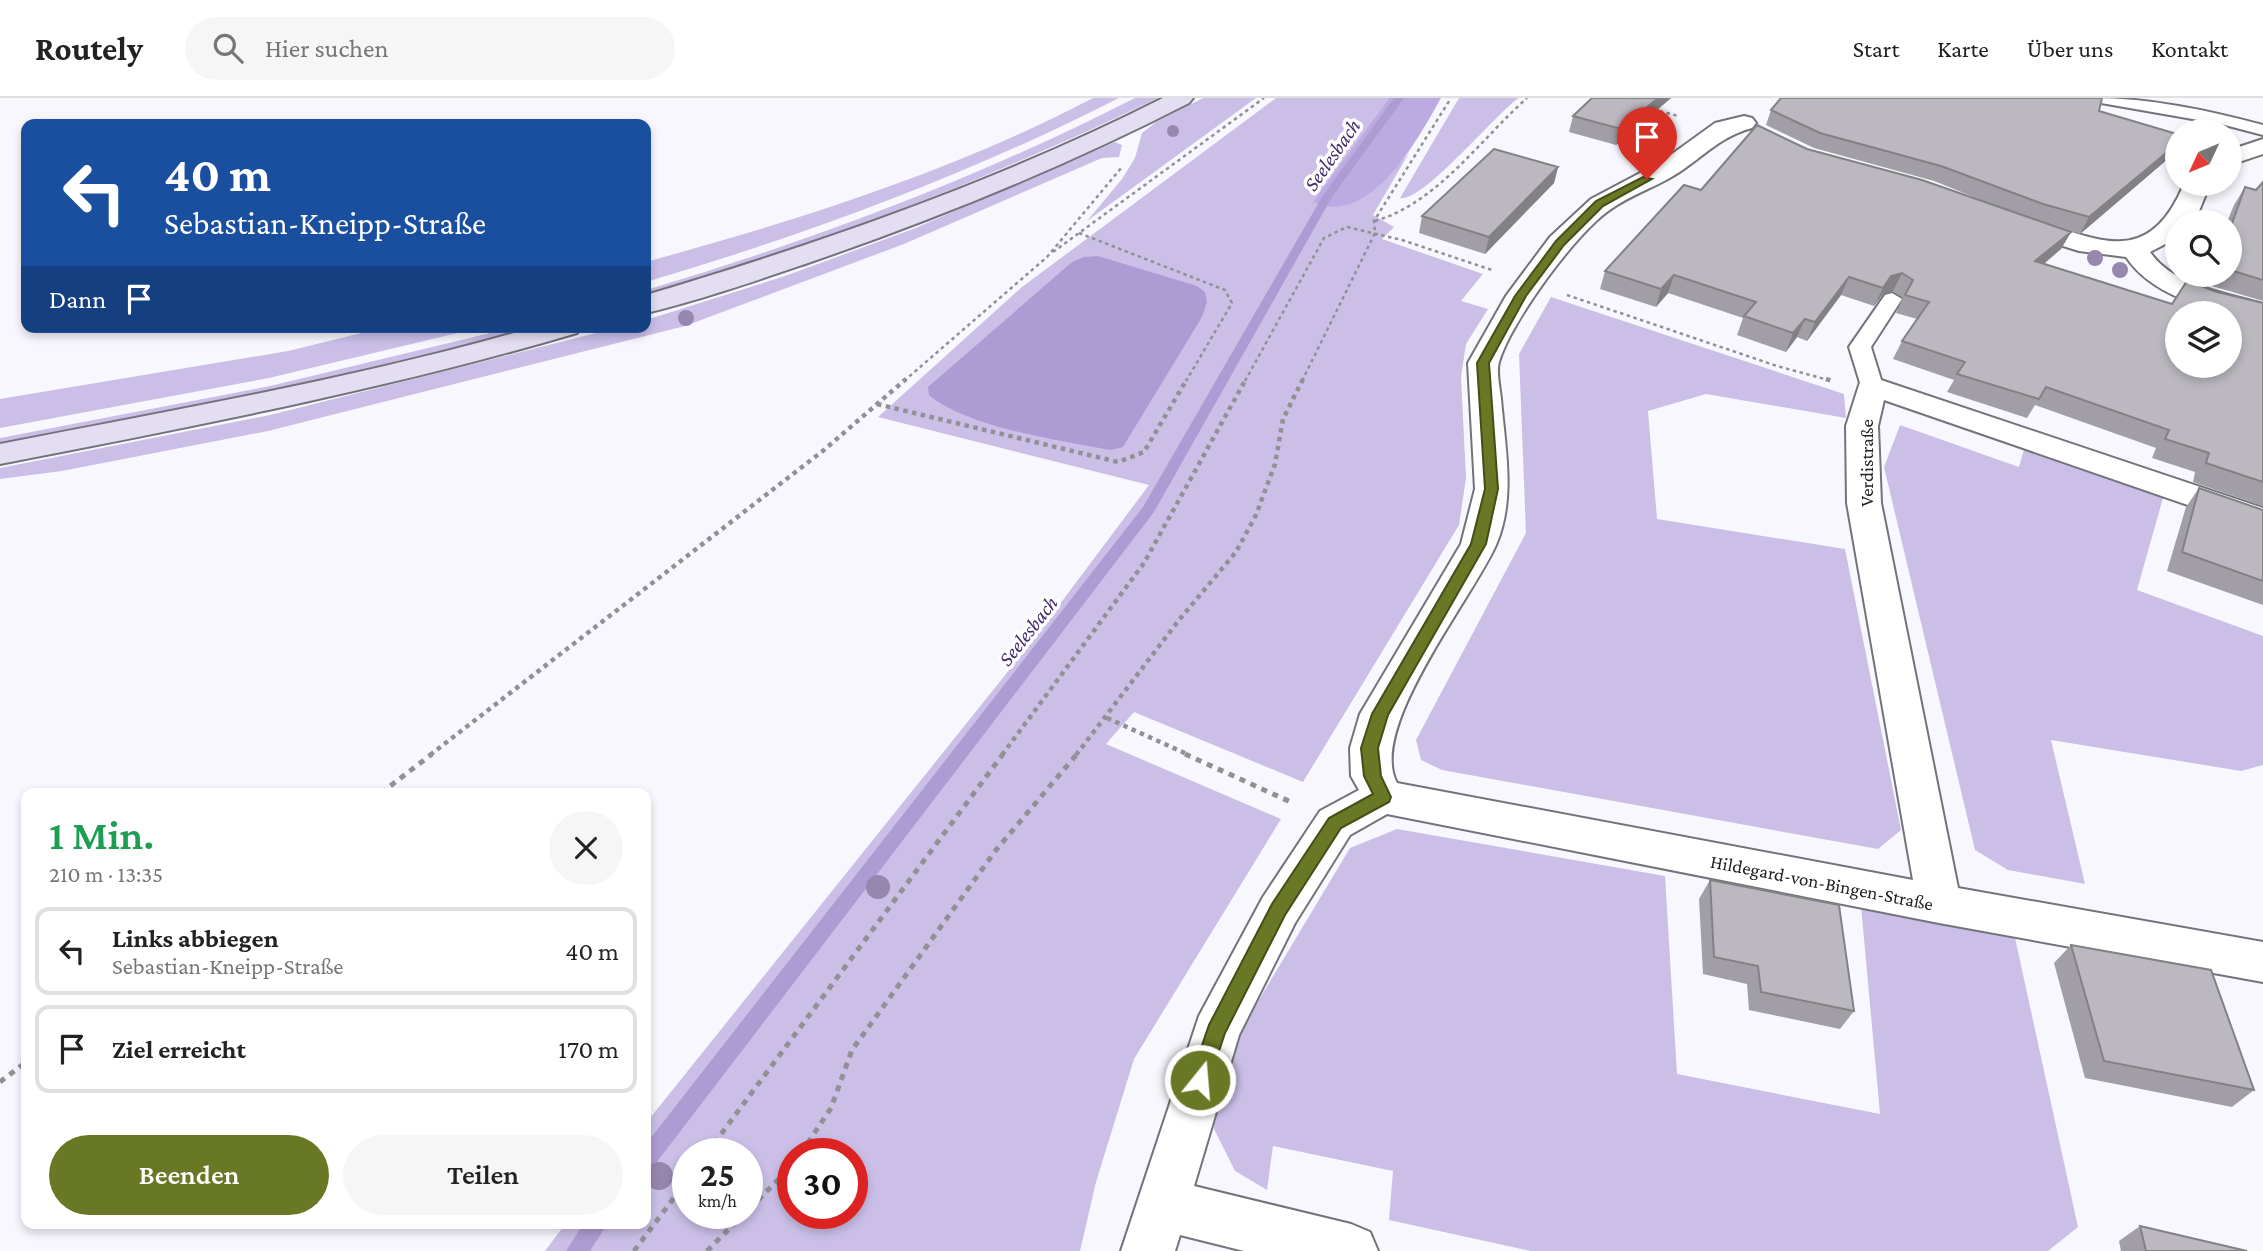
<!DOCTYPE html>
<html lang="de">
<head>
<meta charset="utf-8">
<style>
  :root { --surface:#fff; --page:#f6f6f6; --text:#222; --muted:#767676; --line:#e0e0e0; --accent:#697825 }
  body { margin:0; font-family:"Crimson Pro",serif; background:var(--page); color:var(--text); height:100vh; display:flex; flex-direction:column; font-size:26px; white-space:nowrap }
  * { box-sizing:border-box; margin:0 }
  p { font-size:23px; color:var(--muted) }
  .icon { flex:none; width:38px; height:38px; fill:none; stroke:currentColor; stroke-width:2; stroke-linecap:round; stroke-linejoin:round }
  .map { position:relative; flex:1; overflow:hidden }
  .sheet { position:absolute; left:21px; top:690px; width:630px; height:441px; display:flex; flex-direction:column; background:var(--surface); border-radius:14px; box-shadow:0 4px 10px #0003 }
  .sheet>* { flex:none }
  .hud { position:absolute; left:21px; top:21px; width:630px; height:214px; border-radius:14px; box-shadow:0 4px 10px #0003; background:#1a4fa0; color:#fff; overflow:hidden }
  .needle { width:46px; rotate:226deg }
  .buttons { position:absolute; left:2165px; top:21px; display:grid; gap:14px }
  .buttons a { display:grid; place-items:center; width:77px; height:77px; border-radius:50%; background:var(--surface); box-shadow:0 4px 10px #0003; font-size:35px }
  .speed { position:absolute; left:672px; top:1040px; display:flex; gap:14px; font-size:35px; font-weight:700; text-align:center }
  .speed>* { display:grid; place-content:center; width:91px; height:91px; border-radius:50%; background:var(--surface); box-shadow:0 4px 10px #0003; line-height:1 }
  .speed small { font-size:18px; font-weight:400 }
  .speed .limit { border:10px solid #d22; background:#fff; color:#111 }
  .pin { position:absolute; display:grid; place-items:center; width:60px; height:60px; color:#fff; margin:-72px -30px; border-radius:50% 50% 50% 0; rotate:-45deg; box-shadow:0 0 7px #0007 }
  .pin .icon { rotate:45deg }
  .me { position:absolute; width:77px; margin:-38px; rotate:17deg; stroke-linejoin:round; filter:drop-shadow(0 0 5px #0008) }
  .turn { display:flex; align-items:center; gap:24px; height:147px; padding:0 28px; font-size:32px }
  .turn .icon { width:91px; height:91px; stroke-width:2.5 }
  .turn b { display:block; font-size:49px; line-height:60px }
  .then { display:flex; align-items:center; height:66px; padding:0 28px; background:#0003; gap:14px; font-size:26px }
  .round { display:grid; place-items:center; flex:none; width:74px; height:74px; border-radius:37px; background:var(--page) }
  .headline { display:flex; align-items:center; justify-content:space-between; height:119px; padding:0 28px }
  h1 { font-size:42px; font-weight:600; line-height:52px; color:#1e9e55 }
  .action { display:flex; gap:14px; margin-top:auto; padding:14px 28px }
  .action a { flex:1; height:80px; border-radius:42px; background:var(--accent); color:#fff; font-size:28px; font-weight:600; line-height:80px; text-align:center }
  .action a+a { background:var(--page); color:var(--text) }
  ul { padding:0; list-style:none }
  li { display:flex; align-items:center; gap:21px; height:88px; margin:0 14px 10px; padding:0 14px; border:4px solid var(--line); border-radius:14px }
  li div { flex:1 }
  li b { display:block; font-size:26px }
  li em { font-style:normal }
  header { display:flex; align-items:center; gap:42px; box-sizing:border-box; height:98px; padding:0 35px; background:var(--surface); border-bottom:2px solid var(--line) }
  header strong { font-size:33px }
  nav { display:flex; gap:38px; margin-inline-start:auto; font-size:24px }
  .search { width:490px; height:63px; background:var(--page); display:flex; align-items:center; gap:18px; box-sizing:border-box; padding:0 24px; border-radius:38px; color:var(--muted); font-size:26px }
  .map>svg:first-child { display:block }
  .green { fill:#cbbfe8; fill-rule:evenodd }
  .forest { fill:#bcabe2 }
  .water { fill:#ad9cd3 }
  .lines { fill:none; stroke-linecap:round; stroke-linejoin:round }
  .stream { fill:#ad9cd3; fill-rule:evenodd }
  .lane-casing { stroke:#74727a; stroke-width:4 }
  .street-casing { stroke:#74727a; stroke-width:4 }
  .secondary-casing { stroke:#74727a; stroke-width:4 }
  .path-far2 { stroke:#919095; stroke-width:2.5; stroke-dasharray:3.5 3.5; stroke-linecap:butt }
  .path-far1 { stroke:#919095; stroke-width:4.5; stroke-dasharray:4.5 4.5; stroke-linecap:butt }
  .path { stroke:#919095; stroke-width:5; stroke-dasharray:6 6; stroke-linecap:butt }
  .lane { fill:#fff; fill-rule:evenodd }
  .street { fill:#fff; fill-rule:evenodd }
  .secondary { fill:#e4def2; fill-rule:evenodd }
  .tree { fill:#9687ae }
  .wall { fill:#a19ea5 }
  .shaded-wall { fill:#838186 }
  .building { fill:#bbb8c0; stroke:#838186; stroke-width:2; fill-rule:evenodd }
  .route { fill:#697825; stroke:#444e18; stroke-width:2 }
  .labels { text-anchor:middle; stroke-width:7; stroke-linejoin:round; paint-order:stroke }
  .street-label { font-size:19px; fill:#222124; stroke:#fff }
  .water-label { font-size:21px; font-style:italic; fill:#442a6c; stroke:#fff }
</style>
</head>
<body>
<header>
<strong>Routely</strong>
<div class="search"><svg class="icon" aria-label="search" viewBox="0 0 24 24"><circle cx="10" cy="10" r="6"/><path d="M15 15l6 6"/></svg>Hier suchen</div>
<nav><a>Start</a><a>Karte</a><a>Über uns</a><a>Kontakt</a></nav>
</header>
<div class="map">
<svg width="2263" height="1153" viewBox="0 0 2263 1153">
  <rect width="100%" height="100%" fill="#f9f7fe"/>
  <path class="green" d="M1093,0H1119C968,77 808,136 646,184V164C798,122 952,74 1093,0Z
    M1135,0H1158C992,80 822,146 646,198V192C814,142 978,80 1135,0Z
    M1203,0H1256L1087,123L1122,81L1135,60L1142,35L1156,24Z
    M1276,0H1389L1314,104L1384,82L1409,55L1373,117L1394,129L1382,141L1483,176L1461,203L1488,211L1466,246L1461,279L1466,380L1459,427L1303,684L1134,614L1106,646L1281,721L1134,961L1096,1084L1080,1153H545L566,1125H646V1025L1030,546L1149,387L878,319L1022,189ZM688,1055H747V1115H688ZM793,1055H852V1115H793Z
    M1459,0H1519C1497,14 1423,105 1400,100Z
    M1115,44L1122,47L1119,59L1102,60L904,146L685,228L268,333L62,373L0,381V370L270,317L620,229H646V222L785,178L913,131Z
    M1551,199L1844,296L1846,320L1706,296L1648,313L1657,421L1845,451L1901,732L1878,751L1442,672L1421,662L1416,642L1526,435L1519,256Z
    M386,229H483L269,280L0,330V301L288,253Z
    M515,229H537L270,294L0,347V340L270,288Z
    M1900,327L2019,369L2025,348L2163,400L2137,492L2263,538V667L2241,673L2051,642L2085,786L2008,772L1975,752L1884,369Z
    M1397,731L1665,778L1677,976L1880,1016L1861,808L2014,835L2078,1129L2048,1153H1531L1389,1122L1393,1073L1273,1048L1267,1092L1235,1073L1214,1031V999L1239,935L1350,750Z"/>
  <path class="forest" d="M1389,0H1441C1420,37 1383,107 1334,109C1328,109 1320,106 1313,104Z"/>
  <path class="water" d="M1098,158L1197,188L1205,194L1207,204L1202,219L1123,349L1110,352C1061,343 966,329 929,297L928,289L1072,164L1084,159Z"/>
  <g class="lines">
    <path class="stream" d="M1394,0H1404L1332,99L1154,414L653,1069L646,1072V1046L1143,409L1322,99Z
      M584,1125H608L590,1153H566Z"/>
    <defs>
      <path id="lane" d="M2093,0C2150,0 2207,12 2263,27V37L2221,26L2101,5Z
        M1892,195L1902,201L1871,249L1883,288L1872,295L1861,288L1849,249L1885,197Z"/>
      <path id="street" d="M1744,18L1752,20L1756,25L1752,30C1722,38 1706,56 1681,73C1659,88 1632,96 1611,111C1577,133 1510,225 1499,264C1496,274 1500,290 1501,301C1505,349 1516,401 1496,447C1472,501 1367,631 1397,685L1913,782L1847,405L1846,328L1861,281L1872,279L2263,410V433L1884,302L1878,328L1881,405L1958,790L2263,844V884L1939,825L1387,716L1350,737L1295,825L1239,937L1194,1088L1351,1126L1370,1134L1378,1153H1244L1180,1137L1175,1153H1121L1199,918L1263,799L1320,713L1359,692L1351,678L1350,650L1360,616L1461,446L1475,391L1468,265L1506,198L1550,139L1591,101L1661,64L1715,25Z
        M2263,41V56L2230,67V52Z
        M2184,86H2210L2199,113L2191,124H2177V140L2150,154C2174,189 2226,195 2263,206V224C2215,212 2155,202 2126,159L2079,153L2009,131L2005,125L2009,119L2018,117C2089,135 2145,179 2184,86Z"/>
      <path id="secondary" d="M1163,0H1193L1189,5C1066,68 939,120 808,165C755,183 700,202 646,215V197C824,144 997,84 1163,0Z
        M535,229H581L577,235C388,291 194,328 0,366V346C179,311 359,280 535,229Z"/>
    </defs>
    <use href="#lane" class="lane-casing"/>
    <use href="#street" class="street-casing"/>
    <use href="#secondary" class="secondary-casing"/>
    <path class="path-far2" d="M1653,11L1678,18
      M1375,123C1437,105 1480,42 1527,0
      M1079,135L1225,192L1232,205L1186,283
      M1053,154L1264,0
      M1567,197L1777,268L1832,283
      M904,283L1047,159L1122,69
      M1245,283L1324,140L1347,129L1402,142L1492,172
      M1302,283L1375,135L1374,123L1451,0"/>
    <path class="path-far1" d="M1826,281L1832,283
      M877,306L1118,364L1144,354L1187,281
      M1107,620L1189,657
      M430,657L824,352L906,281
      M1002,657L1144,465L1246,281
      M1076,657L1179,522L1236,454L1256,417L1275,366L1283,321L1303,281"/>
    <path class="path" d="M1185,656L1293,705
      M381,695L432,656
      M0,984L26,964
      M707,1055L1003,656
      M801,1055L831,1010L852,952L996,752L1077,656
      M634,1153L688,1081
      M707,1153L793,1067"/>
    <use href="#lane" class="lane"/>
    <use href="#street" class="street"/>
    <use href="#secondary" class="secondary"/>
  </g>
  <g class="tree">
    <circle cx="1173" cy="33" r="6"/>
    <circle cx="2095" cy="160" r="8"/>
    <circle cx="2120" cy="172" r="8"/>
    <circle cx="686" cy="220" r="8"/>
    <circle cx="878" cy="789" r="12"/>
    <circle cx="659" cy="1078" r="14"/>
  </g>
  <path class="wall" d="M1592,0H1671L1616,47L1569,34L1573,18Z
    M1771,12L2099,13L2177,36L2176,54L2080,136L2057,129L2071,134L2061,151L2044,166L2172,206L2217,194L2263,205V408L2193,384L2195,374L2152,360L2156,350L2035,307L2027,320L1947,294L1954,282L1893,261L1902,243L1917,221L1896,215L1903,200L1893,193L1883,196L1874,208L1841,197L1807,243L1797,239L1786,254L1737,237L1743,220L1668,195L1656,209L1600,191L1605,173L1701,92L1807,51L2001,110L1934,83L1814,50L1766,27Z
    M1558,69L1554,85L1485,156L1419,135L1422,118Z
    M2263,84V203L2188,181L2190,177H2230V124H2227L2234,107L2245,89L2256,92Z
    M2199,390L2263,412V507L2167,473L2186,409Z
    M1710,782L1854,913L1840,931L1749,912L1747,886L1703,876L1699,801Z
    M2071,847L2254,992L2232,1009L2085,980L2054,865Z
    M2140,1128L2247,1153H2121L2119,1143Z"/>
  <path class="shaded-wall" d="M1658,0H1671L1616,47L1621,31Z
    M2177,46L2176,54L2080,136L2089,119Z
    M1558,69L1554,85L1485,156L1489,139Z
    M2071,134L2061,151L2025,181L2035,163Z
    M1902,175L1893,193L1883,196L1874,208L1883,190L1891,178Z
    M1674,177L1668,195L1656,209L1661,191Z
    M1849,179L1841,197L1807,243L1815,224Z
    M1805,221L1797,239L1786,254L1793,235Z"/>
  <path class="building" d="M1592,0H1658L1621,31L1573,18Z
    M1781,0H2102L2099,13L2177,36V46L2089,119L2043,106L1941,68L1820,35L1771,12Z
    M1757,27L1807,51L1922,82L2071,134L2035,163L2172,206L2187,183L2217,194L2263,205V384L2206,365L2209,355L2165,341L2169,332L2046,289L2039,301L1957,276L1965,264L1902,243L1929,204L1905,197L1913,182L1902,175L1891,178L1883,190L1849,179L1815,224L1805,221L1793,235L1744,218L1756,204L1674,177L1661,191L1605,173L1684,87L1701,92ZM2177,215H2230V268H2177Z
    M1494,51L1558,69L1489,139L1422,118Z
    M2263,84V182L2230,172V131L2245,89L2256,92Z
    M2199,390L2263,412V483L2182,454Z
    M1710,782L1839,807L1854,913L1761,894L1758,868L1714,859Z
    M2071,847L2211,872L2254,992L2104,963Z
    M2140,1128L2247,1153H2146Z"/>
  <path class="route" d="M1643,79L1652,81L1603,108L1564,147L1526,198L1489,265L1498,391L1486,446L1388,617L1378,650L1381,678L1391,699L1389,704L1341,730L1285,817L1225,935L1207,989L1200,992L1193,989L1190,982L1209,927L1272,806L1329,720L1373,696L1364,678L1361,650L1372,616L1471,446L1485,391L1477,265L1515,198L1556,143L1596,103Z"/>
  <g class="labels">
    <g class="street-label">
      <text transform="translate(1866 365) rotate(-90)" y="7">Verdistraße</text>
      <text transform="translate(1822 784) rotate(11)" y="7">Hildegard-von-Bingen-Straße</text>
    </g>
    <g class="water-label">
      <text transform="translate(1332 57) rotate(-55)" y="7">Seelesbach</text>
      <text transform="translate(1028 533) rotate(-52)" y="7">Seelesbach</text>
    </g>
  </g>
</svg>
<div class="buttons">
<a><svg class="needle" viewBox="-14 -14 28 28"><path d="M0-13l5 13h-10z" fill="#e53935"/><path d="M0 13l5-13h-10z" fill="#767676"/></svg></a>
<a><svg class="icon" aria-label="search" viewBox="0 0 24 24"><circle cx="10" cy="10" r="6"/><path d="M15 15l6 6"/></svg></a>
<a><svg class="icon" aria-label="layers" viewBox="0 0 24 24"><path d="M12 4l9 5-9 5-9-5zM3 14l9 5 9-5"/></svg></a>
</div>
<div class="speed"><div>25<small>km/h</small></div><div class="limit">30</div></div>
<div class="pin" style="left:1647px;top:81px;background:#d93025"><svg class="icon" aria-label="arrive" viewBox="0 0 24 24"><path d="M6 21V4h12l-3 4 3 4H6"/></svg></div>
<svg class="me" style="left:1200px;top:982px" viewBox="-20 -20 40 40"><circle r="17" fill="#697825" stroke="#fff" stroke-width="3"/><path d="M0-11L8 9 0 5-8 9z" fill="#fff"/></svg>
<div class="hud">
<div class="turn"><svg class="icon" aria-label="left" viewBox="0 0 24 24"><path d="M17 20v-9H6M10 6l-5 5 5 5"/></svg><div><b>40 m</b>Sebastian-Kneipp-Straße</div></div>
<div class="then">Dann<svg class="icon" aria-label="arrive" viewBox="0 0 24 24"><path d="M6 21V4h12l-3 4 3 4H6"/></svg></div>
</div>
<section class="sheet">
<div class="headline"><div><h1>1 Min.</h1><p>210 m · 13:35</p></div><a class="round"><svg class="icon" aria-label="close" viewBox="0 0 24 24"><path d="M6 6l12 12M18 6L6 18"/></svg></a></div>
<ul>
<li><svg class="icon" aria-label="left" viewBox="0 0 24 24"><path d="M17 20v-9H6M10 6l-5 5 5 5"/></svg><div><b>Links abbiegen</b><p>Sebastian-Kneipp-Straße</p></div><em>40 m</em></li>
<li><svg class="icon" aria-label="arrive" viewBox="0 0 24 24"><path d="M6 21V4h12l-3 4 3 4H6"/></svg><div><b>Ziel erreicht</b></div><em>170 m</em></li>
</ul>
<div class="action"><a>Beenden</a><a>Teilen</a></div>
</section>
</div>
</body>
</html>
